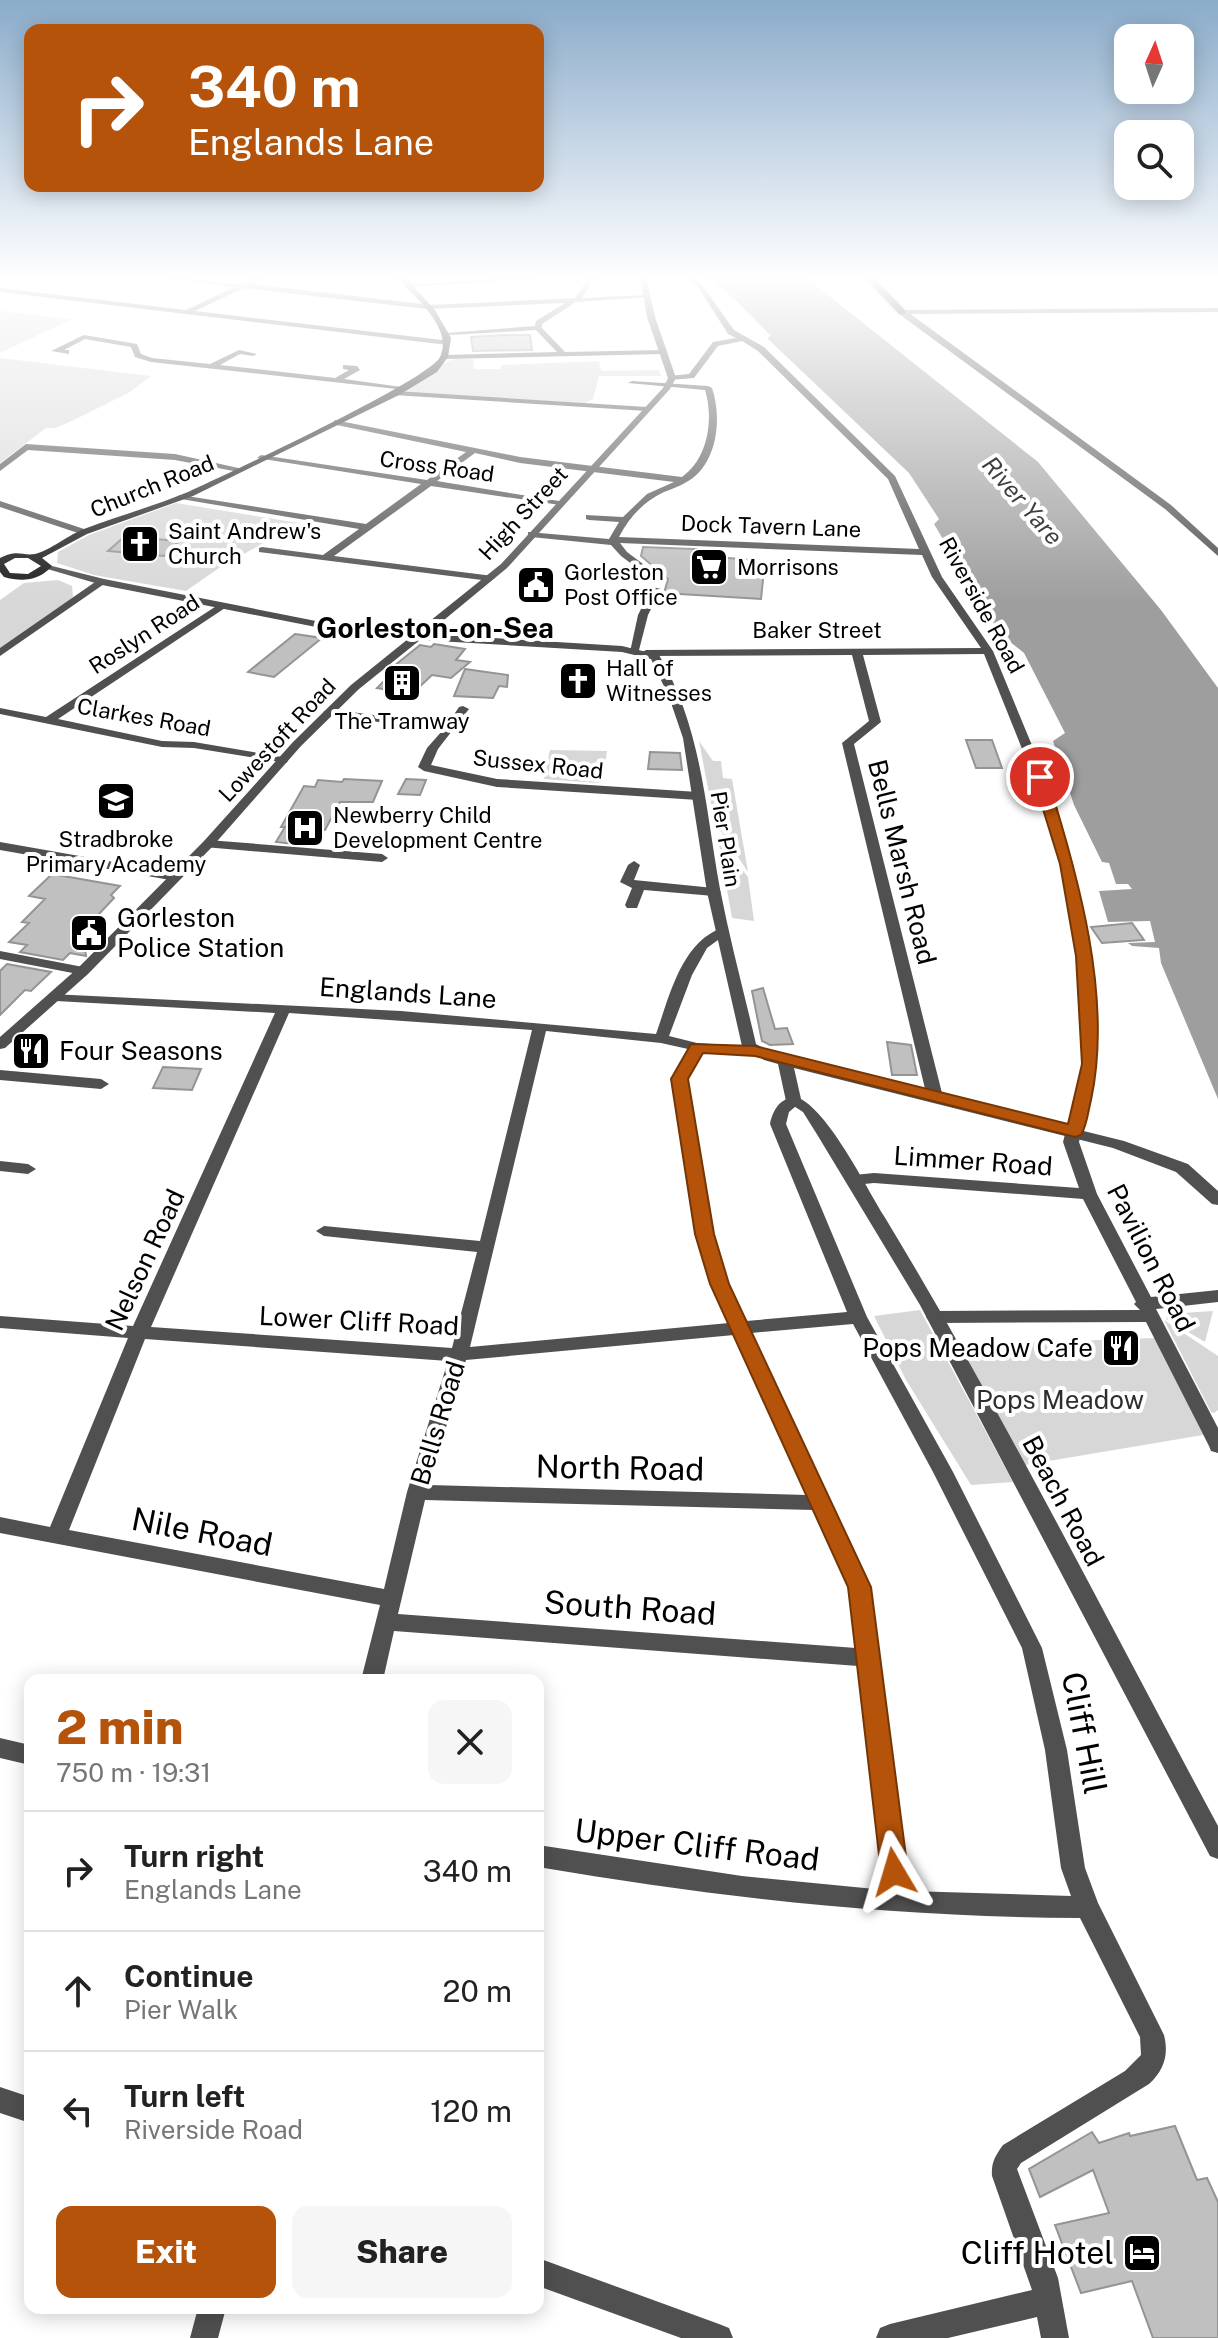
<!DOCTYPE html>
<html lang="en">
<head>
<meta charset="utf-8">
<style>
  :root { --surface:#fff; --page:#f6f6f6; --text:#222; --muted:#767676; --line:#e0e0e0; --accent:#b45309 }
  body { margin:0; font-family:"Public Sans",sans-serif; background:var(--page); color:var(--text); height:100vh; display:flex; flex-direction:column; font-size:30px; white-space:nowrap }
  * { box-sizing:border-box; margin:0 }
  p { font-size:26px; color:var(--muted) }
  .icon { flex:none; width:44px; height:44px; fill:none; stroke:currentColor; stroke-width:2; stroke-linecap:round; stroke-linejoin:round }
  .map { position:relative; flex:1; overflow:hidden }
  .side { position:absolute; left:24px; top:1674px; width:520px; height:640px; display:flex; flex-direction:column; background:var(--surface); border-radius:16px; box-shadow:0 4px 20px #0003 }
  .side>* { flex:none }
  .guide { position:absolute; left:24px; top:24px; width:520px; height:168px; border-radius:16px; box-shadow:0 4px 20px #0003; background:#b45309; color:#fff; overflow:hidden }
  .needle { width:52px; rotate:3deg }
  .fabs { position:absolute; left:1114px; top:24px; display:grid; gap:16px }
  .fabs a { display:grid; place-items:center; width:80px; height:80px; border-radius:16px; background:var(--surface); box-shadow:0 4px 20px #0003; font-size:40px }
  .pin { position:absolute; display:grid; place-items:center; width:68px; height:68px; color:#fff; margin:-34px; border:4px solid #fff; border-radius:50%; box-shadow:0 2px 8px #0007 }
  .me { position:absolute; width:88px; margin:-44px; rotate:353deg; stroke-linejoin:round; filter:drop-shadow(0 0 6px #0008) }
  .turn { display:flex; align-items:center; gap:28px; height:168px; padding:0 32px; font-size:36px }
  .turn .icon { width:104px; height:104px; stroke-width:2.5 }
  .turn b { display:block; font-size:56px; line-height:68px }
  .round { display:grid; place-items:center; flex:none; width:84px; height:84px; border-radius:16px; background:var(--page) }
  .headline { display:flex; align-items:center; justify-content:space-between; height:136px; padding:0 32px }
  h1 { font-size:48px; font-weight:800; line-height:60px; color:var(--accent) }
  .button { display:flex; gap:16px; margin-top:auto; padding:16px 32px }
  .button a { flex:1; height:92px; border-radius:16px; background:var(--accent); color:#fff; font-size:32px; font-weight:800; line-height:92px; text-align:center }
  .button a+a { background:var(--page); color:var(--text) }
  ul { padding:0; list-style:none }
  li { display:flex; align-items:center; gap:24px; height:120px; padding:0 32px; border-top:2px solid var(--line) }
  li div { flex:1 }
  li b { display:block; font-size:30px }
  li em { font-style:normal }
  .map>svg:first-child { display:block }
  .green { fill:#d7d7d7 }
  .water { fill:#9e9e9e }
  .building { fill:#c0c0c0; stroke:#949494; stroke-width:2 }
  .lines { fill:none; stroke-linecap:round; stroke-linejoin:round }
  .primary-casing { stroke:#dbdbdb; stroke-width:4 }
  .minor { fill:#505050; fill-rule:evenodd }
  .tertiary { fill:#505050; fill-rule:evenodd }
  .secondary { fill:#1d1d1d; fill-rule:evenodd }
  .primary { fill:#000; fill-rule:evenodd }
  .route { fill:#b45309; stroke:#753606; stroke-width:2 }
  .labels { text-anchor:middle; stroke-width:8; stroke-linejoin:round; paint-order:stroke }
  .far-street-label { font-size:22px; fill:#000; stroke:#fff }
  .far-poi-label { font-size:22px; fill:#000; stroke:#fff; text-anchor:start }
  .far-water-label { font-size:24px; font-style:italic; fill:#3f3f3f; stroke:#fff }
  .street-label { font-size:26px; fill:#000; stroke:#fff }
  .poi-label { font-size:26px; fill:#000; stroke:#fff; text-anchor:start }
  .park-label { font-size:26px; fill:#2e2e2e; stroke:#fff }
  .far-district-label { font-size:28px; font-weight:bold; fill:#000; stroke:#fff }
  .near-street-label { font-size:32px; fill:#000; stroke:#fff }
  .near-poi-label { font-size:32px; fill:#000; stroke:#fff; text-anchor:end }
</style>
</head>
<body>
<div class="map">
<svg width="1218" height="2338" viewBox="0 0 1218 2338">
  <rect width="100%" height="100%" fill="#fff"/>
  <path class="green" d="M0,311L72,319L0,353Z
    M0,358L151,376L130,392L78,418L56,428H46L0,463Z
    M455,359H473L474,369H501V365L599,361L601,371L659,370L661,376H599L593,399L585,403L402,393C417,385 441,361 455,359Z
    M176,503L299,523L219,568L186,591L94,575L57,563L58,552L89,535Z
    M58,580L72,586L73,597L67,604L0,649V600L24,583Z
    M699,741L713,761H721L723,778L732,779L748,872L720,830H716Z
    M550,750L607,751L603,779L598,783L544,779Z
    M718,839L748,877L754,921L732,918Z
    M920,1310L1013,1482L971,1485L906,1380L874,1316Z
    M1213,1311L1205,1342L1166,1319L1167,1314Z
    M1164,1320L1218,1356V1410L1214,1413L1211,1412Z
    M1156,1338L1203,1435L1025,1465L959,1345Z"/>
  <path class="water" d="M701,276H804L1038,462L1161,610L1218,688V1099L1161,963L1159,948L1132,946L1128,943L1155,942L1150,921L1108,922L1099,891L1132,889L1128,884H1116L1109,863L1102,862L1074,805L1053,741L1065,733L1024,653L999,633L934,524L939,519L909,473L767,338L771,336C751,316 725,286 701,276Z"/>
  <path class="building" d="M507,335H530L532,350L473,351L471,337Z
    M124,537H129L179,541L164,556L108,551Z
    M643,547L718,550L717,557L765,561L761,599L664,593L668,579L641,556Z
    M295,634L322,638L274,677L248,672Z
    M434,644L465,649L456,660L470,662L451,678L432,675L412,694L377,688L398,667L394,666L420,645L431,647Z
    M465,669L508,675L507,687L499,686L493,698L454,696Z
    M966,740H992L1002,768H976Z
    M650,752L680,753L682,770L648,769Z
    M344,779L382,781L373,802H340L325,830L312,829L303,845L276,842L285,827H281L304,786L315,787L318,780L342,782Z
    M406,779L426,780L420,795L398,794Z
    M52,874L120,886L111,895L114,898L98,915L107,934L98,935L85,949L86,956L70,953L63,960L20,952L27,945L9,942L29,923L22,922L45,899L29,896Z
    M1132,923L1144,940L1102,943L1091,927Z
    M7,964L51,972L31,991L25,990L0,1015V971Z
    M763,988L775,1029L787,1028L793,1044L770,1045L762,1041L752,991Z
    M887,1042L911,1045L917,1075H892Z
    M163,1067L201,1069L192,1090L153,1088Z
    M1175,2126L1197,2180L1207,2178L1218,2202V2338H1153L1132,2281L1081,2293L1055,2225L1109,2213L1093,2170L1040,2197L1029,2169L1092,2132L1099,2143L1129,2133L1130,2136Z"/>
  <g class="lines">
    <defs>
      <path id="primary" d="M863,276H872L905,310V314H899Z"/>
    </defs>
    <use href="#primary" class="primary-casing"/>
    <path class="minor" d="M152,276L242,284L258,276H266L251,284L430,305L575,298L590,276H596L582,298L647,295L650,297L576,302L542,324V328L565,352L663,350L667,352L663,354L444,359L440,357L444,355L557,352L536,330L450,335L446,333L535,326L536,321L565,303L427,309L244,288L195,311L451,341L448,345L0,292V288L186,310L235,287Z
      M379,276H404V277L401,279Z
      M539,276H577L408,287L405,285Z
      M684,276H691L702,285L734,330L764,347L895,476L942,577L993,651L1055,801L1073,864L1091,956L1097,1064L1079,1142L1097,1194L1151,1297L1218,1290V1302L1156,1309L1218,1428V1453L1211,1451L1209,1446L1146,1322L935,1323L929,1321L926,1317L929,1313L935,1311L1140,1310L1134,1304L1136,1302L1083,1199L874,1183L854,1185L846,1180L854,1175L874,1173L1079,1188L1063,1142L1083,1064L1077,956L1061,864L1043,801L984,654L863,655L881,722L854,744L943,1097L935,1102L927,1097L842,743L869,721L852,655L646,656L641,653L646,650L981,648L932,577L922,555L620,543L627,552L659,576V580L580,577L575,574L577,572L645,574L621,556L611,545L531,537L528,536V532L609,539L619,522L589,520L586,519V515L623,517L647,494L674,482L520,463L475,453L437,481L565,502L560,505L431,486L334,556L493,576L495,578L490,581L259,552V548L262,547L323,555L359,529L175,498L180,495L366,524L421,484L257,458L261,455L427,480L466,452L332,424L335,420L520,457L682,477C708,459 714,419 705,390L628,383L632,381L708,386L712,388C722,417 718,461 690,480C681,486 671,489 662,493C643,502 628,519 619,537L919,549L888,479L758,351L742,341L718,346L694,378L669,380V376L689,374L713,342L736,338L728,334L698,287Z
      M1218,308V312L902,314L898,312L902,310Z
      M84,335L137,344L141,354L152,358L210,364L239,350L257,354L253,356L240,354L220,365L335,378L349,370L343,369V365L357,366L360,370L344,379L409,388L405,390L151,362L135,357L131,347L85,339L64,350H69V354L51,351Z
      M396,391L647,407L651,409L647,411L393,395Z
      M26,444L175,454L243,469L239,472L175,460L28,450L0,471V464Z
      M0,501L87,530L89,532L81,534L0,507Z
      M98,580L107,582L0,656V648Z
      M652,587L661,589L648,615L639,650L630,652L638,615Z
      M221,603L226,606L225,608L58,719L162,741L194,742L282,757L288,761L286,763L194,748L162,747L0,714V708L46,717Z
      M463,706L469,709L438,749L431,765L497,779L698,792L704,796L698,800L497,787L424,771L418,767L427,748L442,731L329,715L323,712L329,709L447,725L459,707Z
      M208,840L382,854L388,858L382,862L204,847V841Z
      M0,842L176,873L182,877L176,881L0,850Z
      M634,861L640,865L634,880L714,888L721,892L714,896L644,890L637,908H627L625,905L632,888L620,882L628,865Z
      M722,928L729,932L707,948L692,975L669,1036L697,1043L755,1047L762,1051L755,1055L702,1052L687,1079L688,1088L712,1234L729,1284L746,1321L847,1312L770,1124C773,1109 782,1095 799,1098L802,1101L789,1112L786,1124L867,1317L953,1472L1042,1648L1067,1750L1085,1868L1098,1903L1164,2035C1169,2055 1164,2070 1149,2084L1021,2163L1017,2169L1058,2278L1069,2338H1041L1037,2317L948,2338H876L880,2328L890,2324L1032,2290L992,2176C991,2163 995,2156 1003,2145L1125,2071L1141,2055L1140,2037L1080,1918C898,1917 718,1898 538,1867V1845L742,1876L885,1890L858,1666L394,1631L383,1680H361L380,1605L0,1533V1517L50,1527L128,1338L0,1328V1316L133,1326L275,1013L56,1001L51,1000L49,997L51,994L401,1011L656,1034C669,998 681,942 722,928ZM289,1013L532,1030L480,1241L324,1226L316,1231L324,1236L477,1252L452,1348L151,1327ZM546,1031L661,1043L688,1049L671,1079L672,1088L696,1234L711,1284L729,1323L470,1347ZM853,1324L933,1472L1022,1648L1045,1750L1061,1868L1071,1896L908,1891L869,1587L751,1333ZM734,1335L807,1495L429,1485L466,1360ZM145,1339L448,1361L407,1492L384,1589L69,1530ZM425,1500L814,1510L849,1587L856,1648L398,1614Z
      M0,951L83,967L90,971L83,975L0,959Z
      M0,1070L101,1079L109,1084L101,1089L0,1080Z
      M0,1161L28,1164L36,1169L28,1174L0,1171Z
      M0,1738L30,1745V1765L0,1758Z
      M0,2087L30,2097V2123L0,2113Z
      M538,2258L719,2324L729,2328L733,2338H681L538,2286Z
      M198,2308H226L218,2338H190Z"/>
    <path class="tertiary" d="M640,276H646L655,317L676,378L670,389L507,568L427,634L622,646L659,655C702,728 705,807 720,889C730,941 744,992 756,1044L774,1054L1124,1141L1188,1164L1218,1191V1205L1212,1204L1176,1172L1113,1148L794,1068L801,1099C831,1116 865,1185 884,1216C1004,1414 1108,1622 1218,1826V1859L1210,1856L920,1305L818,1136L803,1112L786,1101L778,1064L764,1060L742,1046L707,892L683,738L669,697L651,659L622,652L420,640L359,689L301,746L212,847L88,974L5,1048L0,1049V1037L78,968L204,841L293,742L351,685L408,639L316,627L102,585L44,568V564L104,579L316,621L415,633L501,564L663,388L668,378L647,317Z
      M899,310H905L1171,505L1218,548V556L1165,509L899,314Z"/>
    <path class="secondary" d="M397,276H404L435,310L451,338L448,357L437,372L399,395L193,496L87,534L42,558L52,566C39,581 22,582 4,577L0,572V558C18,549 21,556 35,554C49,551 70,534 84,529C118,516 154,506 188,492C223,476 429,380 440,357C454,327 413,297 397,276ZM15,558H28L41,566L28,574L10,573L4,564Z"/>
    <use href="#primary" class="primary"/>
  </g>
  <linearGradient id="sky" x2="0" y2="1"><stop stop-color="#8aabca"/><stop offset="0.46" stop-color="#fff"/><stop offset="1" stop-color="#fff" stop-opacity="0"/></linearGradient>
  <rect width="1218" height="603" fill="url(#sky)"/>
  <path class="route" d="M1035,774L1047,777C1078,875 1113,998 1091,1100C1088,1112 1087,1125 1081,1135L1075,1137L755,1056L703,1053L688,1079L714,1234L729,1284L871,1587L908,1872L904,1880L894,1884L885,1880L881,1872L848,1587L710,1284L695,1234L671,1079L691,1044L755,1046L1068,1124L1082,1064L1076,956L1060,864L1033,777Z"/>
  <defs>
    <symbol id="church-square" viewBox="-11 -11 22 22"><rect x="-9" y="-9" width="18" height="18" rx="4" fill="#000" stroke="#fff"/><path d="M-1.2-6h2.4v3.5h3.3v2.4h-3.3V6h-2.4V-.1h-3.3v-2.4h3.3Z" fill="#fff"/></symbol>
    <symbol id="supermarket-square" viewBox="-11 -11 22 22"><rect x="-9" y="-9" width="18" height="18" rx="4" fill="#000" stroke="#fff"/><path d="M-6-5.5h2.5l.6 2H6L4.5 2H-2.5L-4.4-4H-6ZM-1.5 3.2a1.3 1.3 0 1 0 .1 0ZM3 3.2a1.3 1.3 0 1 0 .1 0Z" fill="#fff"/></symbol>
    <symbol id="civic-square" viewBox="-11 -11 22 22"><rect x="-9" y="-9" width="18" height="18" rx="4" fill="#000" stroke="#fff"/><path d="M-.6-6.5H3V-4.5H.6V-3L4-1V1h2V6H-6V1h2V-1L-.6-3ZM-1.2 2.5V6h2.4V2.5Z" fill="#fff"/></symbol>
    <symbol id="building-square" viewBox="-11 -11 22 22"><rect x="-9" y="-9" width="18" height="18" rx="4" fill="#000" stroke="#fff"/><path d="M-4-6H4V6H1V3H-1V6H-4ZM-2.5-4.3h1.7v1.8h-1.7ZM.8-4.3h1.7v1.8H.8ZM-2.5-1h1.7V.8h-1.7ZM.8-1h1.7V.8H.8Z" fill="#fff"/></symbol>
    <symbol id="school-square" viewBox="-11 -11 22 22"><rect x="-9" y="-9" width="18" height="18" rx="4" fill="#000" stroke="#fff"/><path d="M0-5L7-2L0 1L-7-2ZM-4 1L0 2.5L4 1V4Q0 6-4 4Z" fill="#fff"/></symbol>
    <symbol id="hospital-square" viewBox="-11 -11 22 22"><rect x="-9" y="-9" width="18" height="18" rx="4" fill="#000" stroke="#fff"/><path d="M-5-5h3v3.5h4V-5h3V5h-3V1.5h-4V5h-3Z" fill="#fff"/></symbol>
    <symbol id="restaurant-square" viewBox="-11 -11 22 22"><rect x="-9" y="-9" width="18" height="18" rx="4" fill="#000" stroke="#fff"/><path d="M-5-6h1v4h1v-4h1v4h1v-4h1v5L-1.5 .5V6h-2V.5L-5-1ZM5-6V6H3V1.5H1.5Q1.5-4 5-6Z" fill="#fff"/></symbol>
    <symbol id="hotel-square" viewBox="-11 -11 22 22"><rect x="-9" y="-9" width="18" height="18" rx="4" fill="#000" stroke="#fff"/><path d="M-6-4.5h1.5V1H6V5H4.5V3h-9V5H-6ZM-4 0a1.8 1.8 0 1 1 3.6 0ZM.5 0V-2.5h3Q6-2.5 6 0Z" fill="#fff"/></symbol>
  </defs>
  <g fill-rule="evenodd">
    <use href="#church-square" x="118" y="522" width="44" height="44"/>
    <use href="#supermarket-square" x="687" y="545" width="44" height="44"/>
    <use href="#civic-square" x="514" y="563" width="44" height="44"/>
    <use href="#church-square" x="556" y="659" width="44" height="44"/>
    <use href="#building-square" x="380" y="661" width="44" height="44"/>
    <use href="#school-square" x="94" y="779" width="44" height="44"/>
    <use href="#hospital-square" x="283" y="806" width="44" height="44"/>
    <use href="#civic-square" x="67" y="911" width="44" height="44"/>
    <use href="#restaurant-square" x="9" y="1029" width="44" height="44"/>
    <use href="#restaurant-square" x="1099" y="1326" width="44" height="44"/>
    <use href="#hotel-square" x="1120" y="2231" width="44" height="44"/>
  </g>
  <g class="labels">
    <g class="far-street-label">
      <text transform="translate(437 466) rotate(8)" y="8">Cross Road</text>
      <text transform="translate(152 486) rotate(-22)" y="8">Church Road</text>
      <text transform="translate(523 513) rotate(-47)" y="8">High Street</text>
      <text transform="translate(771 526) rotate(2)" y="8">Dock Tavern Lane</text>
      <text transform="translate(982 605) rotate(61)" y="8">Riverside Road</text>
      <text x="817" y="638">Baker Street</text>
      <text transform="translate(144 634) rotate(-33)" y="8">Roslyn Road</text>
      <text transform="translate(144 717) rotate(10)" y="8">Clarkes Road</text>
      <text transform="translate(277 740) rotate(-47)" y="8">Lowestoft Road</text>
      <text transform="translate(538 764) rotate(6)" y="8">Sussex Road</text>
      <text transform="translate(726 839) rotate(81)" y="8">Pier Plain</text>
    </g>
    <g class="far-poi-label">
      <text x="168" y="539">Saint Andrew's<tspan x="168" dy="25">Church</tspan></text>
      <text x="737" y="575">Morrisons</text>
      <text x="564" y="580">Gorleston<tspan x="564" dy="25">Post Office</tspan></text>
      <text x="606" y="676">Hall of<tspan x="606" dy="25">Witnesses</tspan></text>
      <text x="402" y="729" text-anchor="middle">The Tramway</text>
      <text x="333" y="823">Newberry Child<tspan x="333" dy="25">Development Centre</tspan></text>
      <text x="116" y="847" text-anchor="middle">Stradbroke<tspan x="116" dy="25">Primary Academy</tspan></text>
    </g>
    <g class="far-water-label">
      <text transform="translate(1022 501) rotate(49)" y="8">River Yare</text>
    </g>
    <g class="street-label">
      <text transform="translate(902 862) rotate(76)" y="9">Bells Marsh Road</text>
      <text transform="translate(408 993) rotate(4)" y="9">Englands Lane</text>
      <text transform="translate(973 1161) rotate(4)" y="9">Limmer Road</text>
      <text transform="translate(1151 1258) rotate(63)" y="9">Pavilion Road</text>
      <text transform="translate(145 1260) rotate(-65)" y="9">Nelson Road</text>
      <text transform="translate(359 1321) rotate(3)" y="9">Lower Cliff Road</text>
      <text transform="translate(438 1423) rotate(-73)" y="9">Bells Road</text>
      <text transform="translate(1063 1501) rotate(62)" y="9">Beach Road</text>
    </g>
    <g class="poi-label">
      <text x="117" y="927">Gorleston<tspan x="117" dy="30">Police Station</tspan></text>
      <text x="59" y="1060">Four Seasons</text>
      <text x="1093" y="1357" text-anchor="end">Pops Meadow Cafe</text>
    </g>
    <g class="park-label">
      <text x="1060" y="1409">Pops Meadow</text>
    </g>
    <g class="far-district-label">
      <text x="435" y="638">Gorleston-on-Sea</text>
    </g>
    <g class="near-street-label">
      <text transform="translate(620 1468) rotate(1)" y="11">North Road</text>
      <text transform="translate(202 1532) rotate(11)" y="11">Nile Road</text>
      <text transform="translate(630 1608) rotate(4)" y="11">South Road</text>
      <text transform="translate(1084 1733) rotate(79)" y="11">Cliff Hill</text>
      <text transform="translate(697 1845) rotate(7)" y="11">Upper Cliff Road</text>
    </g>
    <g class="near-poi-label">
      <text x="1114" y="2264">Cliff Hotel</text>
    </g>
  </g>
</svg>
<div class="fabs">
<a><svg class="needle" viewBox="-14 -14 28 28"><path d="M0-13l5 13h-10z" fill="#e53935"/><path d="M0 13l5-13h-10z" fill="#767676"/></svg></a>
<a><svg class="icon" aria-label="search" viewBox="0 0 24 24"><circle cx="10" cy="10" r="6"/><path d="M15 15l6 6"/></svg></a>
</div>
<div class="pin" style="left:1040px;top:777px;background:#d93025"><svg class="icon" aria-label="arrive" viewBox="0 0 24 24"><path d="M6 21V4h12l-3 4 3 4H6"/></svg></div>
<svg class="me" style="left:894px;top:1872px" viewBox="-20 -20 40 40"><path d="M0-17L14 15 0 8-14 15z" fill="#b45309" stroke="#fff" stroke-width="4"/></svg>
<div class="guide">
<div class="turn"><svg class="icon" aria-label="right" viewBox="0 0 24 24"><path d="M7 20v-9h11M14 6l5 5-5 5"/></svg><div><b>340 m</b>Englands Lane</div></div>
</div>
<section class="side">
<div class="headline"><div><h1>2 min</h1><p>750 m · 19:31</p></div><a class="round"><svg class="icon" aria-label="close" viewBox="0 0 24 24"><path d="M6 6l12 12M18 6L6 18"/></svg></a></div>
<ul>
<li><svg class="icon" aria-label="right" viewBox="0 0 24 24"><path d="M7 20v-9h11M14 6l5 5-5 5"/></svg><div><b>Turn right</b><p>Englands Lane</p></div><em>340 m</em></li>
<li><svg class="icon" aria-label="ahead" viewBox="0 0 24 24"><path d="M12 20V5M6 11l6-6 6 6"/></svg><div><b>Continue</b><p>Pier Walk</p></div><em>20 m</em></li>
<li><svg class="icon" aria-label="left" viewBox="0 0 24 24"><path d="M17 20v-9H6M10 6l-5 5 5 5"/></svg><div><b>Turn left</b><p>Riverside Road</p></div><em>120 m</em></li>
</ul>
<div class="button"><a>Exit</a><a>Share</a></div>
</section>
</div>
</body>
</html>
